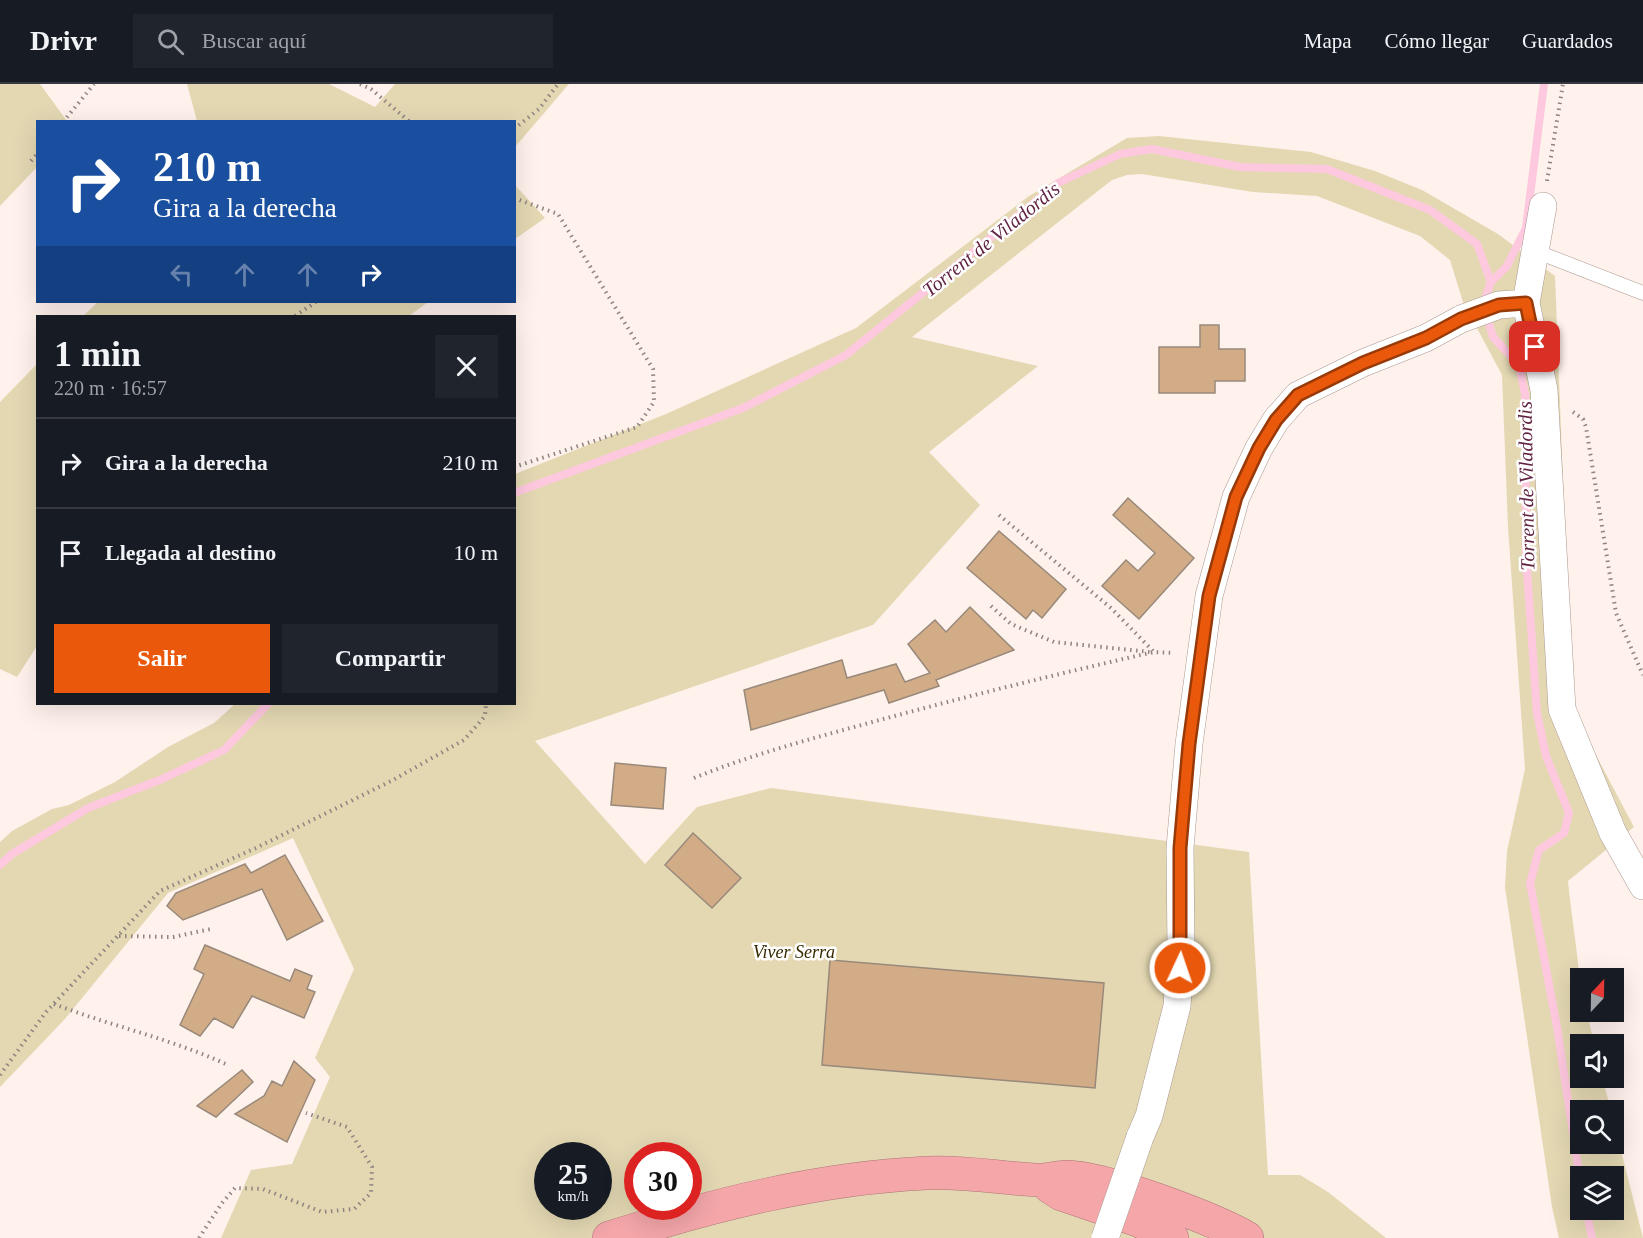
<!DOCTYPE html>
<html lang="es">
<head>
<meta charset="utf-8">
<style>
  :root { --surface:#171b24; --page:#20242c; --text:#f1f3f6; --muted:#9ea1a6; --line:#363941; --accent:#ea580c }
  body { margin:0; font-family:"Times New Roman",serif; background:var(--page); color:var(--text); height:100vh; display:flex; flex-direction:column; font-size:22px; white-space:nowrap }
  * { box-sizing:border-box; margin:0 }
  p { font-size:20px; color:var(--muted) }
  .icon { flex:none; width:33px; height:33px; fill:none; stroke:currentColor; stroke-width:2; stroke-linecap:round; stroke-linejoin:round }
  .map { position:relative; flex:1; overflow:hidden }
  .details { position:absolute; left:36px; top:231px; width:480px; height:390px; display:flex; flex-direction:column; background:var(--surface); border-radius:0px; box-shadow:0 6px 24px #0002 }
  .details>* { flex:none }
  .top-card { position:absolute; left:36px; top:36px; width:480px; height:183px; border-radius:0px; box-shadow:0 6px 24px #0002; background:#1a4fa0; color:#fff; overflow:hidden }
  .needle { width:39px; rotate:22deg }
  .tools { position:absolute; left:1570px; top:884px; display:grid; gap:12px }
  .tools a { display:grid; place-items:center; width:54px; height:54px; border-radius:0px; background:var(--surface); box-shadow:0 6px 24px #0002; font-size:30px }
  .speed { position:absolute; left:534px; top:1058px; display:flex; gap:12px; font-size:30px; font-weight:700; text-align:center }
  .speed>* { display:grid; place-content:center; width:78px; height:78px; border-radius:50%; background:var(--surface); box-shadow:0 6px 24px #0002; line-height:1 }
  .speed small { font-size:15px; font-weight:400 }
  .speed .limit { border:9px solid #d22; background:#fff; color:#111 }
  .pin { position:absolute; display:grid; place-items:center; width:51px; height:51px; color:#fff; margin:-26px; border-radius:12px; box-shadow:0 3px 9px #0006 }
  .me { position:absolute; width:66px; margin:-33px; rotate:3deg; stroke-linejoin:round; filter:drop-shadow(0 0 4px #0008) }
  .turn { display:flex; align-items:center; gap:21px; height:126px; padding:0 18px; font-size:27px }
  .turn .icon { width:78px; height:78px; stroke-width:2.5 }
  .turn b { display:block; font-size:42px; line-height:51px }
  .lanes { display:flex; align-items:center; height:57px; padding:0 18px; background:#0003; justify-content:center; gap:30px; direction:ltr }
  .lanes .off { opacity:.35 }
  .round { display:grid; place-items:center; flex:none; width:63px; height:63px; border-radius:0px; background:var(--page) }
  .overview { display:flex; align-items:center; justify-content:space-between; height:102px; padding:0 18px }
  h1 { font-size:36px; font-weight:800; line-height:45px }
  .primary-button { display:flex; gap:12px; margin-top:auto; padding:12px 18px }
  .primary-button a { flex:1; height:69px; border-radius:0px; background:var(--accent); color:#fff; font-size:24px; font-weight:800; line-height:69px; text-align:center }
  .primary-button a+a { background:var(--page); color:var(--text) }
  ul { padding:0; list-style:none }
  li { display:flex; align-items:center; gap:18px; height:90px; padding:0 18px; border-top:2px solid var(--line) }
  li div { flex:1 }
  li b { display:block; font-size:22px }
  li em { font-style:normal }
  header { display:flex; align-items:center; gap:36px; box-sizing:border-box; height:84px; padding:0 30px; background:var(--surface); border-bottom:2px solid var(--line) }
  header strong { font-size:28px }
  nav { display:flex; gap:33px; margin-inline-start:auto; font-size:21px }
  .search { width:420px; height:54px; background:var(--page); display:flex; align-items:center; gap:15px; box-sizing:border-box; padding:0 21px; border-radius:0px; color:var(--muted); font-size:22px }
  .map>svg:first-child { display:block }
  .green { fill:#e4d8b3; fill-rule:evenodd }
  .lines { fill:none; stroke-linecap:round; stroke-linejoin:round }
  .stream { stroke:#fec8de; stroke-width:8 }
  .building { fill:#d2ac87; stroke:#98897b; stroke-width:1.5 }
  .service-casing { stroke:#ac978f; stroke-width:15 }
  .minor-casing { stroke:#ac978f; stroke-width:28 }
  .motorway-casing { stroke:#ac7677; stroke-width:34 }
  .path { stroke:#8e8480; stroke-width:4; stroke-dasharray:1.5 4.5; stroke-linecap:butt }
  .service { stroke:#fff; stroke-width:14 }
  .minor { stroke:#fff; stroke-width:27 }
  .motorway { stroke:#f4a6a9; stroke-width:33 }
  .minor-bridge-casing { stroke:#ac978f; stroke-width:28; stroke-linecap:butt }
  .minor-bridge { stroke:#fff; stroke-width:27 }
  .route-casing { stroke:#983908; stroke-width:15 }
  .route { stroke:#ea580c; stroke-width:10 }
  .labels { text-anchor:middle; stroke-width:5; stroke-linejoin:round; paint-order:stroke }
  .park-label { font-size:18px; font-style:italic; fill:#362a01; stroke:#fff }
  .water-label { font-size:20px; font-style:italic; fill:#622443; stroke:#fff }
</style>
</head>
<body>
<header>
<strong>Drivr</strong>
<div class="search"><svg class="icon" aria-label="search" viewBox="0 0 24 24"><circle cx="10" cy="10" r="6"/><path d="M15 15l6 6"/></svg>Buscar aquí</div>
<nav><a>Mapa</a><a>Cómo llegar</a><a>Guardados</a></nav>
</header>
<div class="map">
<svg width="1643" height="1154" viewBox="0 0 1643 1154">
  <rect width="100%" height="100%" fill="#fff1ec"/>
  <path class="green" d="M0,0H40L67,37L38,38L37,83L0,122Z
    M187,0H329L375,23L395,0H569L515,63L514,38L197,37Z
    M1159,52L1311,68L1375,87L1422,106L1498,150L1555,192L1572,626L1634,743L1568,797C1572,840 1581,883 1581,927H1587L1594,960H1581V993H1602L1611,1026H1581V1059H1614V1039L1643,1154H1559L1552,1123L1505,803L1507,767L1525,685L1508,443L1502,291L1463,218L1450,176L1420,152L1317,112L1253,108L1142,90L1127,91L1112,96L912,253L1038,282L929,368L980,421L873,541L535,657L645,780L697,723L771,704L1249,768L1268,1091H1300L1328,1108L1386,1154H221L251,1086L292,1080L330,993L315,974L354,885L293,754L168,809L64,936L0,1003V758L12,747L52,725L69,721L115,698L168,663L214,639L235,620H514L515,390L666,330L856,244L1029,112L1127,54ZM548,1071H598V1122H548ZM638,1071H688V1122H638ZM1581,1092H1614V1125H1581Z
    M514,100L545,134L515,155H514Z
    M98,218H428L409,232H83Z
    M37,280V562L17,593L0,585V318Z"/>
  <g class="lines">
    <path class="stream" d="M1491,198L1507,182L1526,144L1544,0
      M514,409L743,324L846,271L1058,99L1120,70L1152,65L1240,83L1327,85L1430,126L1477,160L1491,198L1483,220L1493,253L1519,281L1525,310L1526,472L1537,629L1546,672L1569,729L1564,749L1539,766L1530,799L1557,943L1581,1102
      M0,781L12,770L88,724L162,695L224,666L268,620
      M1586,1125L1592,1154"/>
  </g>
  <path class="building" d="M1200,241H1219V265H1245V297H1215V309H1159V263H1200Z
    M1128,414L1194,474L1139,535L1102,502L1126,476L1138,487L1155,469L1113,431Z
    M999,447L1066,505L1042,534L1033,526L1026,535L967,484Z
    M970,523L1014,566L936,596L939,602L889,619L884,606L751,646L744,606L842,576L847,594L896,580L905,598L930,589L908,560L935,536L946,548Z
    M615,679L666,684L663,725L611,721Z
    M693,749L741,794L712,824L665,781Z
    M285,771L323,837L287,856L262,805L183,836L167,822L176,809L245,780L251,789Z
    M205,861L290,897L295,885L312,892L307,905L315,908L304,934L252,912L233,944L214,934L200,952L180,941L204,890L194,885Z
    M830,876L1104,899L1095,1004L822,981Z
    M294,977L315,996L287,1058L235,1030L264,1012L272,997L282,1002Z
    M242,986L253,998L216,1033L197,1022Z"/>
  <g class="lines">
    <defs>
      <path id="service" d="M1535,167L1643,209"/>
      <path id="minor" d="M1543,122L1526,219L1544,306L1562,625L1613,749L1643,802
        M1140,1053L1149,1032L1177,922L1181,865L1180,764L1189,660L1209,512L1236,413L1259,364L1276,336L1298,311L1363,279L1426,254L1461,235L1499,221L1526,219"/>
      <path id="motorway" d="M1050,1103L1061,1110L1140,1137L1172,1154
        M609,1154C712,1121 819,1094 927,1089C966,1087 1003,1095 1040,1096C1049,1096 1058,1093 1067,1093C1104,1093 1214,1135 1247,1154"/>
    </defs>
    <use href="#service" class="service-casing"/>
    <use href="#minor" class="minor-casing"/>
    <use href="#motorway" class="motorway-casing"/>
    <path class="path" d="M360,0L371,5L410,38
      M63,38L94,0
      M514,45L539,25L558,0
      M31,77L38,69
      M1547,97L1563,0
      M514,114L558,130L653,285L654,318L637,343L514,383
      M295,232L316,218
      M1573,328L1583,335L1586,343L1616,529L1643,591
      M999,431L1111,524L1154,568
      M991,522L1011,540L1054,558L1150,568
      M694,694C753,670 814,654 876,637C968,612 1061,589 1154,568L1174,569
      M119,852L173,853L211,845
      M54,920C111,942 172,955 228,981
      M0,991L46,928L160,807L256,764L393,696L464,656L485,632L486,620
      M199,1154L222,1119L235,1104L263,1105L322,1128L354,1125L371,1109L372,1083L347,1043L306,1029"/>
    <use href="#service" class="service"/>
    <use href="#minor" class="minor"/>
    <use href="#motorway" class="motorway"/>
    <defs>
      <path id="minor-bridge" d="M1105,1154L1140,1053"/>
    </defs>
    <use href="#minor-bridge" class="minor-bridge-casing"/>
    <use href="#minor-bridge" class="minor-bridge"/>
  </g>
  <g class="lines">
    <defs>
      <path id="route" d="M1180,884V764L1189,660L1209,512L1236,413L1259,364L1276,336L1298,311L1363,279L1426,254L1461,235L1499,221L1526,219L1535,263"/>
    </defs>
    <use href="#route" class="route-casing"/>
    <use href="#route" class="route"/>
  </g>
  <g class="labels">
    <g class="park-label">
      <text x="794" y="874">Viver Serra</text>
    </g>
    <g class="water-label">
      <text transform="translate(991 155) rotate(-39)" y="7">Torrent de Viladordis</text>
      <text transform="translate(1526 402) rotate(-91)" y="7">Torrent de Viladordis</text>
    </g>
  </g>
</svg>
<div class="tools">
<a><svg class="needle" viewBox="-14 -14 28 28"><path d="M0-13l5 13h-10z" fill="#e53935"/><path d="M0 13l5-13h-10z" fill="#9ea1a6"/></svg></a>
<a><svg class="icon" aria-label="sound" viewBox="0 0 24 24"><path d="M4 9h4l5-4v14l-5-4H4zM17 9q2 3 0 6"/></svg></a>
<a><svg class="icon" aria-label="search" viewBox="0 0 24 24"><circle cx="10" cy="10" r="6"/><path d="M15 15l6 6"/></svg></a>
<a><svg class="icon" aria-label="layers" viewBox="0 0 24 24"><path d="M12 4l9 5-9 5-9-5zM3 14l9 5 9-5"/></svg></a>
</div>
<div class="speed"><div>25<small>km/h</small></div><div class="limit">30</div></div>
<div class="pin" style="left:1535px;top:263px;background:#d93025"><svg class="icon" aria-label="arrive" viewBox="0 0 24 24"><path d="M6 21V4h12l-3 4 3 4H6"/></svg></div>
<svg class="me" style="left:1180px;top:884px" viewBox="-20 -20 40 40"><circle r="17" fill="#ea580c" stroke="#fff" stroke-width="3"/><path d="M0-11L8 9 0 5-8 9z" fill="#fff"/></svg>
<div class="top-card">
<div class="turn"><svg class="icon" aria-label="right" viewBox="0 0 24 24"><path d="M7 20v-9h11M14 6l5 5-5 5"/></svg><div><b>210 m</b>Gira a la derecha</div></div>
<div class="lanes"><svg class="icon off" aria-label="left" viewBox="0 0 24 24"><path d="M17 20v-9H6M10 6l-5 5 5 5"/></svg><svg class="icon off" aria-label="ahead" viewBox="0 0 24 24"><path d="M12 20V5M6 11l6-6 6 6"/></svg><svg class="icon off" aria-label="ahead" viewBox="0 0 24 24"><path d="M12 20V5M6 11l6-6 6 6"/></svg><svg class="icon" aria-label="right" viewBox="0 0 24 24"><path d="M7 20v-9h11M14 6l5 5-5 5"/></svg></div>
</div>
<section class="details">
<div class="overview"><div><h1>1 min</h1><p>220 m · 16:57</p></div><a class="round"><svg class="icon" aria-label="close" viewBox="0 0 24 24"><path d="M6 6l12 12M18 6L6 18"/></svg></a></div>
<ul>
<li><svg class="icon" aria-label="right" viewBox="0 0 24 24"><path d="M7 20v-9h11M14 6l5 5-5 5"/></svg><div><b>Gira a la derecha</b></div><em>210 m</em></li>
<li><svg class="icon" aria-label="arrive" viewBox="0 0 24 24"><path d="M6 21V4h12l-3 4 3 4H6"/></svg><div><b>Llegada al destino</b></div><em>10 m</em></li>
</ul>
<div class="primary-button"><a>Salir</a><a>Compartir</a></div>
</section>
</div>
</body>
</html>
